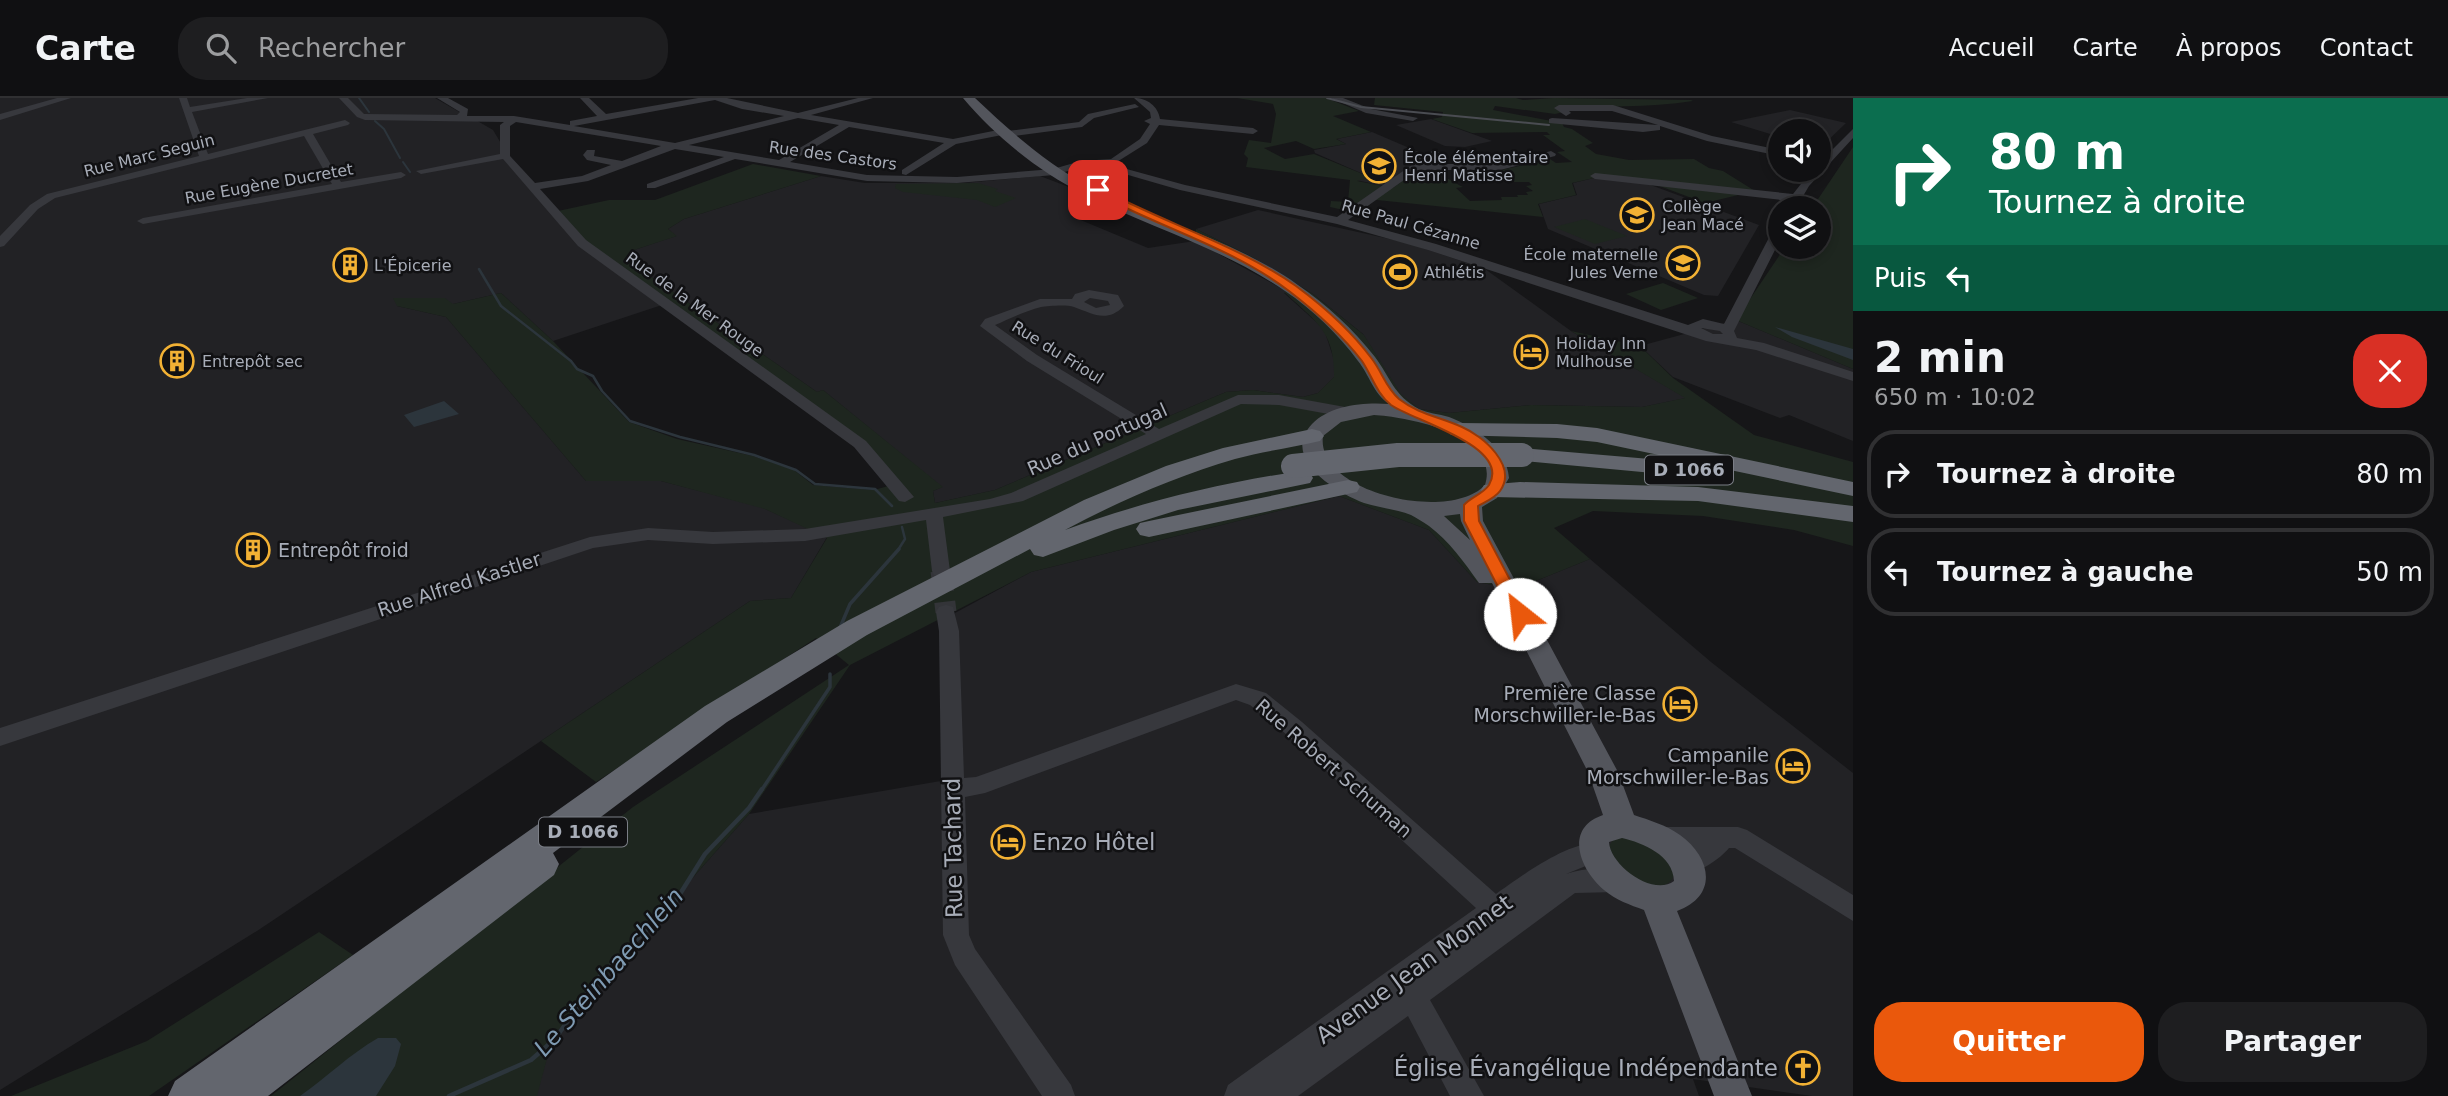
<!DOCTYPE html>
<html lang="fr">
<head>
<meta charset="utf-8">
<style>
  :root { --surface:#101012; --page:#1e1e20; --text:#f1f3f6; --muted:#9c9d9f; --line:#303032; --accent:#ea580c }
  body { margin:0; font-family:"DejaVu Sans",sans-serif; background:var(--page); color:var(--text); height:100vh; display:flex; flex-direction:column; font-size:26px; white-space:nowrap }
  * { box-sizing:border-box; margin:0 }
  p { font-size:23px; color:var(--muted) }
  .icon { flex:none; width:38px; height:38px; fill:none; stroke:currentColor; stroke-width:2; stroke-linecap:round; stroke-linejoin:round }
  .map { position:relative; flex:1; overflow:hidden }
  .panel { display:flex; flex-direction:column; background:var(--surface); width:595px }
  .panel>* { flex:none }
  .hud { background:#0b6e4f; color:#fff; overflow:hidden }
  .buttons { position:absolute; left:1768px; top:21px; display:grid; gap:14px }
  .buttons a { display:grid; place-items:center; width:63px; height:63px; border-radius:50%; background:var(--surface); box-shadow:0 4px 10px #0003,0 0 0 2px var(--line); font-size:35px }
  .pin { position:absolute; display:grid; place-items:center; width:60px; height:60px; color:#fff; margin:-30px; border-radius:14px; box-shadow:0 4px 10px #0006 }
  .me { position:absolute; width:77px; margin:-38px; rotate:331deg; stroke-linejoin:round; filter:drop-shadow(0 0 5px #0008) }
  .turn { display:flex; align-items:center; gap:24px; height:147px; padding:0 21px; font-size:32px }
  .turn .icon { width:91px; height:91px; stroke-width:2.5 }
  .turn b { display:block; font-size:49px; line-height:60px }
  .then { display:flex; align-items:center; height:66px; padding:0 21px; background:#0003; gap:14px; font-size:26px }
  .round { display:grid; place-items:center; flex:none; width:74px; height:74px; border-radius:28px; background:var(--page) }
  .overview { display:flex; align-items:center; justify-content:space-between; height:119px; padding:0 21px }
  h1 { font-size:42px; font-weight:800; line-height:52px }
  .primary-button { display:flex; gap:14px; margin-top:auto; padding:14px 21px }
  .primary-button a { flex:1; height:80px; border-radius:28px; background:var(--accent); color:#fff; font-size:28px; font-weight:800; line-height:80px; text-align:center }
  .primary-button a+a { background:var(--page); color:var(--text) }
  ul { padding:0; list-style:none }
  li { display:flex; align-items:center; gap:21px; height:88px; margin:0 14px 10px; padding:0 7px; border:4px solid var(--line); border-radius:28px }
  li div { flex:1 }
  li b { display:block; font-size:26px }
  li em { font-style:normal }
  header { display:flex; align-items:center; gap:42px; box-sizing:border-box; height:98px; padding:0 35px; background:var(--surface); border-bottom:2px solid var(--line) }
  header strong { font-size:33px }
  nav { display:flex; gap:38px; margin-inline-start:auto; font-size:24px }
  .search { width:490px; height:63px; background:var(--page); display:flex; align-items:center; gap:18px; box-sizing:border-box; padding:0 24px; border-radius:28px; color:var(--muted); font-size:26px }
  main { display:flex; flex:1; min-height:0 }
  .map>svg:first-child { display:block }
  .built { fill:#222225 }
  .green { fill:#1e261f }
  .water { fill:#2c353c }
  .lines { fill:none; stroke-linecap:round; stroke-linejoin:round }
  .stream-far3 { stroke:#2c353c; stroke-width:2 }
  .stream-far2 { stroke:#2c353c; stroke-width:2.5 }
  .stream-far1 { stroke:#2c353c; stroke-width:3.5 }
  .stream { stroke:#2c353c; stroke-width:4.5 }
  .minor-tunnel { stroke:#333438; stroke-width:21; stroke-dasharray:21 10; stroke-linecap:butt }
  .minor { fill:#37383d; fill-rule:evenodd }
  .major { fill:#53555c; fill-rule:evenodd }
  .highway { fill:#63666e; fill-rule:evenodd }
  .tram { stroke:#4a4c52; stroke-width:2 }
  .highway-bridge { stroke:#63666e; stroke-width:24 }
  .route { fill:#ea580c; stroke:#983908; stroke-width:2 }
  .labels { text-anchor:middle; stroke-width:5; stroke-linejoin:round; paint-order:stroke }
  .far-street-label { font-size:16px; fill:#a8adb8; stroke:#111113 }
  .far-poi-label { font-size:16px; fill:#a8adb8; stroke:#111113; text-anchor:start }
  .shield { fill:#111113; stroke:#7b7e86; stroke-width:2 }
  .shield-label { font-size:18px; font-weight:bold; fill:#a8adb8 }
  .street-label { font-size:19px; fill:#a8adb8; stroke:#111113 }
  .poi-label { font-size:19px; fill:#a8adb8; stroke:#111113; text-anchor:end }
  .near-poi-label { font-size:23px; fill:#a8adb8; stroke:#111113; text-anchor:start }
  .near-street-label { font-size:23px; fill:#a8adb8; stroke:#111113 }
  .near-water-label { font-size:24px; font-style:italic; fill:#7f9bb3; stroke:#111113 }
</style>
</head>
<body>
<header>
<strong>Carte</strong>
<div class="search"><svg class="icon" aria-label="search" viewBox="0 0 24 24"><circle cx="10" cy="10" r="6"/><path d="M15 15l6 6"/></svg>Rechercher</div>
<nav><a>Accueil</a><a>Carte</a><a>À propos</a><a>Contact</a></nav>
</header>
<main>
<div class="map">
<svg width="1853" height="998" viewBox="0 0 1853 998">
  <rect width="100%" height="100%" fill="#161618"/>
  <path class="built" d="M0,0H435L461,15L456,20L474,21L493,32L508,57L585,143L668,205L553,243L501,195L453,206L397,208L446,219L586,383H661L761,409L827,439L791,500L750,503L257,833L0,992Z
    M1790,12L1846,25L1819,51L1818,33H1780V39L1731,24Z
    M1431,21L1492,43L1465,49L1445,48L1396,27Z
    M1372,34L1428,58L1384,88L1356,82L1370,79L1315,55L1314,52L1346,46L1337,41Z
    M821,78L865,85H965L1040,78L1103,102L1071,118L1148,150L1195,143L1288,194L1284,195L1324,231L1334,262V279L1318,295L1303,299L1253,292L1226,294L995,392L935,405L933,393L942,389L823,292L817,294L627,162L631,153L676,138L668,131L684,121Z
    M1598,79L1648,86L1759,127L1718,198L1704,197L1548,131L1539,106L1577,97L1573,85Z
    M1258,112L1408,145L1485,171L1571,233L1686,300L1642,309L1531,307L1449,315L1419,311L1401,297L1363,236L1313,196L1252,159L1196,131Z
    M1736,222L1853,271V343L1789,317L1780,320L1673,279L1640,248Z
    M1339,398L1429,432L1477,484L1516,491L1590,461L1711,564L1853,675V998H1812L1693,981L1699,998H536L553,938L749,716L958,680L955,515L1031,474Z"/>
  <path class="green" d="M1237,0H1326L1359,13L1333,18L1371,34L1336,41L1346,46L1314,51L1296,43L1264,50L1285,61L1314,56L1370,79L1357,83L1393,90C1427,64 1426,69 1463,89L1456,90L1470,103L1502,102L1501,99H1518L1517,97H1528L1526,94L1533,93L1526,88L1532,87L1529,84H1489L1476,73L1502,72L1550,61L1556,65L1572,64L1557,54L1565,53L1543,37H1550L1547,34L1472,35L1432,21L1442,19L1443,14L1374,7L1375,0H1516L1523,2L1554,0L1691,2L1693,3C1648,10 1604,8 1558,9L1564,14L1555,16L1495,8L1493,12L1562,25L1564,29L1572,31L1593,45L1585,48L1596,56L1629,62L1694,61L1709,70L1723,73L1755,93L1705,105L1649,84L1598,79L1572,85L1576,97L1538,106L1543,119L1367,101L1348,113L1330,109L1331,103L1348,104L1350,82L1246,69L1248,60L1244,56L1249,42L1271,45L1276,16L1273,6Z
    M1853,49V271L1736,222L1785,149H1818V110H1812Z
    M753,66L821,78L684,121L668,131L677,138L631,153L627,162L817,294L823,292L943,389L933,393L935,405L995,392L1226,294L1253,292L1303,299L1318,295L1334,279C1335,233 1315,223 1284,194H1287L1268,181L1195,143L1196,131L1252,159L1313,196L1364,237L1401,296L1419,311L1449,315L1531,307L1642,309L1685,300L1571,233L1640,248L1673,280L1754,337L1853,364V448L1794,432L1703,418L1593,413L1554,430L1590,461L1516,491L1477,484L1429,432L1339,398L1031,474L850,567L749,716L553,938L537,998H271L633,709L849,567L816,540L596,684L541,643L750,503L791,500L827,440L765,411L661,383H586L446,219L397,208L393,200H445L453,206L501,195L553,243L629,324L677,341L753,358L794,372L813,387L874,392L899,385L863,344L585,143L558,113L609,102H655Z
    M978,85L998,91L995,93L1016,100L995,109L977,102L903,94L895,90L896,86Z
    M1585,121L1627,138L1595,146L1554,129Z
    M1663,185L1698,200L1661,212L1626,196Z
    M1629,738L1664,756L1674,777C1667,798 1639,782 1624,777L1608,750L1614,740Z
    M319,834L353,857L149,998H11L147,943Z"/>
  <path class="water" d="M1775,229L1853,251V262L1792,239Z
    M444,303L459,316L414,329L404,317Z
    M378,940H396L401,946L395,968L376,998H300C327,979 350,956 378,940Z"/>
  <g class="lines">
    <path class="stream-far3" d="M359,0L369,14
      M375,23L384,31L400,60
      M403,64L410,74"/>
    <path class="stream-far2" d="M479,171L501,208L571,263L577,271L593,278L602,293L630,323L680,339L754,357L796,372L815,386L875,391L892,408
      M898,452L905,441L902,429"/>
    <path class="stream-far1" d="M839,532L850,506L899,451
      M761,693L830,589V576"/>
    <path class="stream" d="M449,998L531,962L555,941L597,881L675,804L705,756L749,710L762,691"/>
    <path class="minor-tunnel" d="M941,473L946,514"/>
    <path class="minor" d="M57,0H71L0,22V16Z
      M179,0H187L190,9L247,0H268L192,14L208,56L345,22L350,25L348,27L313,36L341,84L401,74L406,77L401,80L143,126L137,123L143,120L332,86L304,38L55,100L38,111L4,148L0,149V138L30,107L47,96L199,58Z
      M339,0H348L364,16L457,17L460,14L437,0H448L468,11L467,18H514L570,27V23L597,18L580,0H589L606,16L698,0H727L798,15L858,0H873L811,17L953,41L1003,31L1007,33L1079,24L1088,16L1135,6L1139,9L1094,20L1082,29L1006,39L1002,37L956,46L906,77L902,76V72L944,45L849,29L790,64L867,77L957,79L1053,71L1081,63L1111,61L1140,41L1150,26L1144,23L1151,20L1150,14L1134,0C1147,0 1158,8 1160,21L1253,30L1258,33L1253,36L1159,27L1147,45L1112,67L1185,87L1337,119L1432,53L1441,55L1427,66H1500L1551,53L1556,56L1555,58L1500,72H1418L1348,122L1436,146L1688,227L1703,221L1724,226L1774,130L1780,127V142L1734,233L1737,240L1764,245L1853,274V283L1756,252L1706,243L1428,152L1337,126L1180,92L1097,68L1082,69L1054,77L957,85L867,83L735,61L655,90H647V86L724,59L675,51L588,83L540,91L586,142L866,343L914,399L905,404L899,403L854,349L578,148L503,61L421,76L416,73L500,56V27L504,24L365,22L357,19ZM715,2L742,11L784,18L675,45L574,28ZM798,20L839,27L779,62L689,47ZM516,24L661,48L622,63L594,58L595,52H587L583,57L587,62L611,67L582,78L535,85L510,58V28ZM1701,230L1720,233L1723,236H1713Z
      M1331,0H1343L1371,11L1418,20L1413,23L1366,15Z
      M1559,7H1613L1712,38L1780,52V58L1707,43L1660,28V32L1643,34L1549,25V21L1552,20L1658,27L1612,13H1569L1571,15L1566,18L1554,10Z
      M1853,31V40L1809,88L1796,110H1786L1790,103L1595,81L1590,78L1595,75L1793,96L1812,72H1818V66Z
      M1089,192L1118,197L1124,208C1106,226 1092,215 1074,209C1066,206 1048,208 1041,209C1025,213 1009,221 995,227L1037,257L1159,331L1238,297H1279L1345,309L1353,314L1345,319L1279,307L1241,306L1023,403L943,419L950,473L948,477H934L932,473L926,422L805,443L713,446L648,442L593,450L0,648V630L590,439L648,430L713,434L805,431L990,401L1011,395L1146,336L1027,263L980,228L985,221L1040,201H1072L1075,196ZM1090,200L1108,203L1110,207L1096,210L1084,204Z
      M946,507L953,509L959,533L964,680L976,679L1236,586L1266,595L1302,624L1496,796C1519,780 1575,737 1603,747L1606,754L1603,761L1566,776C1584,770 1606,768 1625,775L1629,783L1625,791L1616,794L1575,795L1430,902L1484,998H1450L1408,918L1298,998H1224L1228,987L1476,810L1286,636L1250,607L1236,602L985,695L965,699L969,837L975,851L1071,987L1075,998H1042L955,867L943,837L939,533L936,514L939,509Z
      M1658,729H1738L1747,732L1853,797V823L1735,750H1729C1718,763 1694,779 1678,774L1675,766L1678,758L1691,750L1658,749L1649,746L1646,739L1649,732Z"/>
    <path class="major" d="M963,0H975C1012,35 1047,66 1092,90C1160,125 1235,142 1298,187C1326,206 1354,232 1375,259C1390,279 1394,298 1419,311C1427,315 1439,316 1449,319C1475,329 1507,349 1509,380L1497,400L1482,409L1483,423L1618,674L1634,717C1649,722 1666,727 1680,737C1711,759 1719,798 1677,813L1752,998H1714L1644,812C1630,807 1616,802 1604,792C1579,771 1564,730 1603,717L1588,674L1492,485H1479C1464,464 1449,443 1429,428C1423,424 1417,420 1411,417C1397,411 1379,410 1364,405C1335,394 1280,360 1312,326C1330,307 1365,304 1389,306C1373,295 1370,278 1358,263C1339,237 1312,211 1285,193C1223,150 1150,130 1084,96C1038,73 996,39 963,0ZM1374,317C1407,319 1501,336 1485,387C1450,425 1315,395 1323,338L1341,324ZM1460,416L1461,423L1470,442L1444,418ZM1622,740C1643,745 1673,757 1674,783C1653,799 1610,767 1609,744Z"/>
    <path class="highway" d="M1459,325L1557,326L1597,330L1853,384V398L1597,344L1557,340L1451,337L1448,332L1451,327Z
      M1312,331L1320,333L1324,338L1320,343C1292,350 1263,353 1235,361C1177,378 1119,403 1065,432C1142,404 1220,385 1301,373L1310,375L1313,380L1310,385L1178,412L1114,432L1043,459L1034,457L1030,451L867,537L727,624L553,755L559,766L554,777L268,998H168L175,983L705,608L847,523L1084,402L1166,368L1223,350Z
      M1522,350L1685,364L1694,366L1697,371L1694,376L1685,378L1514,362L1510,357L1514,352Z
      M1348,382L1357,384L1360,389L1357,394L1149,439L1140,437L1136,431L1140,425L1149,423Z
      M1520,384L1698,389L1853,408V424L1698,403L1493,399L1484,397L1481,392L1484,387Z"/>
    <path class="tram" d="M1327,0L1361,9L1549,27"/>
    <path class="highway-bridge" d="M1293,368L1398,357H1522"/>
  </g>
  <path class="route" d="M1094,91H1101C1164,125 1236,146 1296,188C1323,208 1352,234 1372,261C1382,274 1386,290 1399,301C1418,316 1440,319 1462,329C1483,338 1518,368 1500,393C1495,400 1485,404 1478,408L1479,423L1528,516L1526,520H1514L1464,423V407C1471,399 1483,396 1489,387C1512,348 1411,322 1391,307C1377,296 1372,278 1362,263C1342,237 1315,213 1289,193C1231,149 1158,129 1094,94Z"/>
  <defs>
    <symbol id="school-ring" viewBox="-11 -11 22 22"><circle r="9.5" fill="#111113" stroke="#f2b134" stroke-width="1.5"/><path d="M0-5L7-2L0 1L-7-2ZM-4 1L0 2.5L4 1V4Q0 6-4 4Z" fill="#f2b134"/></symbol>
    <symbol id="building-ring" viewBox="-11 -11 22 22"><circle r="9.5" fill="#111113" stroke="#f2b134" stroke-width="1.5"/><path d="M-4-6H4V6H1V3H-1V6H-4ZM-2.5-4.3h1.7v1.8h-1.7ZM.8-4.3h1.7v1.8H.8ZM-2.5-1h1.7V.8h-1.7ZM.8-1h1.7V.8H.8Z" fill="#f2b134"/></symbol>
    <symbol id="stadium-ring" viewBox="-11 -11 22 22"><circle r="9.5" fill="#111113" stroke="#f2b134" stroke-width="1.5"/><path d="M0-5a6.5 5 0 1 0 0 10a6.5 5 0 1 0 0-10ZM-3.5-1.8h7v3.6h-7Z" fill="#f2b134"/></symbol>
    <symbol id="hotel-ring" viewBox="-11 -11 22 22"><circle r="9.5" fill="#111113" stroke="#f2b134" stroke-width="1.5"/><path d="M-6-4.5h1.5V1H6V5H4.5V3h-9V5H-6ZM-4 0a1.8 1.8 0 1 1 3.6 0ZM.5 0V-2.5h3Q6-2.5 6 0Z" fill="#f2b134"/></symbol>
    <symbol id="church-ring" viewBox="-11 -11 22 22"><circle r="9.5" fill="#111113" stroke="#f2b134" stroke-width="1.5"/><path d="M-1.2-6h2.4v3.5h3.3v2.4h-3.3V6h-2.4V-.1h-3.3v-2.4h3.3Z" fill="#f2b134"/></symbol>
  </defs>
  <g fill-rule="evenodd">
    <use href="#school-ring" x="1360" y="49" width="38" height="38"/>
    <use href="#school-ring" x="1618" y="98" width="38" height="38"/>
    <use href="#school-ring" x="1664" y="146" width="38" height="38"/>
    <use href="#building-ring" x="331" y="148" width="38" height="38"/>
    <use href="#stadium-ring" x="1381" y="155" width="38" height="38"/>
    <use href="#hotel-ring" x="1512" y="235" width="38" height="38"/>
    <use href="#building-ring" x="158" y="244" width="38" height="38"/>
    <use href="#building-ring" x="234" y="433" width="38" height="38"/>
    <use href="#hotel-ring" x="1661" y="587" width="38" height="38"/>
    <use href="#hotel-ring" x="1774" y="649" width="38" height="38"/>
    <use href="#hotel-ring" x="989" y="725" width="38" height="38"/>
    <use href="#church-ring" x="1784" y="951" width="38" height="38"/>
  </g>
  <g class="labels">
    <g class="far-street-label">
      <text transform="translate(149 57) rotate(-14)" y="6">Rue Marc Seguin</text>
      <text transform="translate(833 57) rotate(8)" y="6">Rue des Castors</text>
      <text transform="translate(269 85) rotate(-10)" y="6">Rue Eugène Ducretet</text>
      <text transform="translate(1411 126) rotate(16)" y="6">Rue Paul Cézanne</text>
      <text transform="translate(695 206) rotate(36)" y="6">Rue de la Mer Rouge</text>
      <text transform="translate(1058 254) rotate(32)" y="6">Rue du Frioul</text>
    </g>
    <g class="far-poi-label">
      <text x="1404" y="65">École élémentaire<tspan x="1404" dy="18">Henri Matisse</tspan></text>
      <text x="1662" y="114">Collège<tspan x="1662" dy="18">Jean Macé</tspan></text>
      <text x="1658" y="162" text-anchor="end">École maternelle<tspan x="1658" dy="18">Jules Verne</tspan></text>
      <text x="374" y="173">L'Épicerie</text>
      <text x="1424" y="180">Athlétis</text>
      <text x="1556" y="251">Holiday Inn<tspan x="1556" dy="18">Mulhouse</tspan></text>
      <text x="202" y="269">Entrepôt sec</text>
    </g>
    <g class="shield">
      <rect x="1645" y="357.5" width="88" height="29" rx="5"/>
      <rect x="539" y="719.5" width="88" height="29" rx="5"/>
    </g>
    <g class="shield-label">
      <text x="1689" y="378">D 1066</text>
      <text x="583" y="740">D 1066</text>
    </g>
    <g class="street-label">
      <text transform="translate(1097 341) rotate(-24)" y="7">Rue du Portugal</text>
      <text transform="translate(459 486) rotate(-18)" y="7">Rue Alfred Kastler</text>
      <text transform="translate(1334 670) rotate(41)" y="7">Rue Robert Schuman</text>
    </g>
    <g class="poi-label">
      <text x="278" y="459" text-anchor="start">Entrepôt froid</text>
      <text x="1656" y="602">Première Classe<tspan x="1656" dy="22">Morschwiller-le-Bas</tspan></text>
      <text x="1769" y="664">Campanile<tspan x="1769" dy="22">Morschwiller-le-Bas</tspan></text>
    </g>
    <g class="near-poi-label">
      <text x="1032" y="752">Enzo Hôtel</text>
      <text x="1778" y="978" text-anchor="end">Église Évangélique Indépendante</text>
    </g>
    <g class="near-street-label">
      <text transform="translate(953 750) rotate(-91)" y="8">Rue Tachard</text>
      <text transform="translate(1414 871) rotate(-36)" y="8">Avenue Jean Monnet</text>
    </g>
    <g class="near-water-label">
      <text transform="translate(609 874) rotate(-49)" y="8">Le Steinbaechlein</text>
    </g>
  </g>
</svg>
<div class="buttons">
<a><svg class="icon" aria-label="sound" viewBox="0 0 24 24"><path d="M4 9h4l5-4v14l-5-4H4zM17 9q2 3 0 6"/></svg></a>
<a><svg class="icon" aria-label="layers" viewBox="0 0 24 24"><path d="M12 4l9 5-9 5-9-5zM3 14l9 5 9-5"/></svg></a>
</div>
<div class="pin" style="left:1098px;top:92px;background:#d93025"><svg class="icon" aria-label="arrive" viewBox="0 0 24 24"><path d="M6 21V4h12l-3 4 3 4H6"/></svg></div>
<svg class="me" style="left:1520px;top:516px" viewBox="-20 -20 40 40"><circle r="19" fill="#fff"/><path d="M0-13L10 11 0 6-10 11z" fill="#ea580c"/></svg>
</div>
<section class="panel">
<div class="hud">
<div class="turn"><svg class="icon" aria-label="right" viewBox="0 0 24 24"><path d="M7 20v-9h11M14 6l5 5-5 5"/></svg><div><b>80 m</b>Tournez à droite</div></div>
<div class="then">Puis<svg class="icon" aria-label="left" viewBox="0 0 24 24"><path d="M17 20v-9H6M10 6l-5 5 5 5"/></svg></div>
</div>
<div class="overview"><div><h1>2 min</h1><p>650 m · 10:02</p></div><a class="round" style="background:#d93025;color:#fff"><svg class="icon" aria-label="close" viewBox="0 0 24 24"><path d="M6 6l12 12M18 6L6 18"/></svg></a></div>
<ul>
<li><svg class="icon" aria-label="right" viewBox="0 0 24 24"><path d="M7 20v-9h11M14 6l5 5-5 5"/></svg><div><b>Tournez à droite</b></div><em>80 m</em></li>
<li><svg class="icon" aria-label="left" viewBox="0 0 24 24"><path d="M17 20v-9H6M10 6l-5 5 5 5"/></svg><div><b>Tournez à gauche</b></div><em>50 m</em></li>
</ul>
<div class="primary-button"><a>Quitter</a><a>Partager</a></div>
</section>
</main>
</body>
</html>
